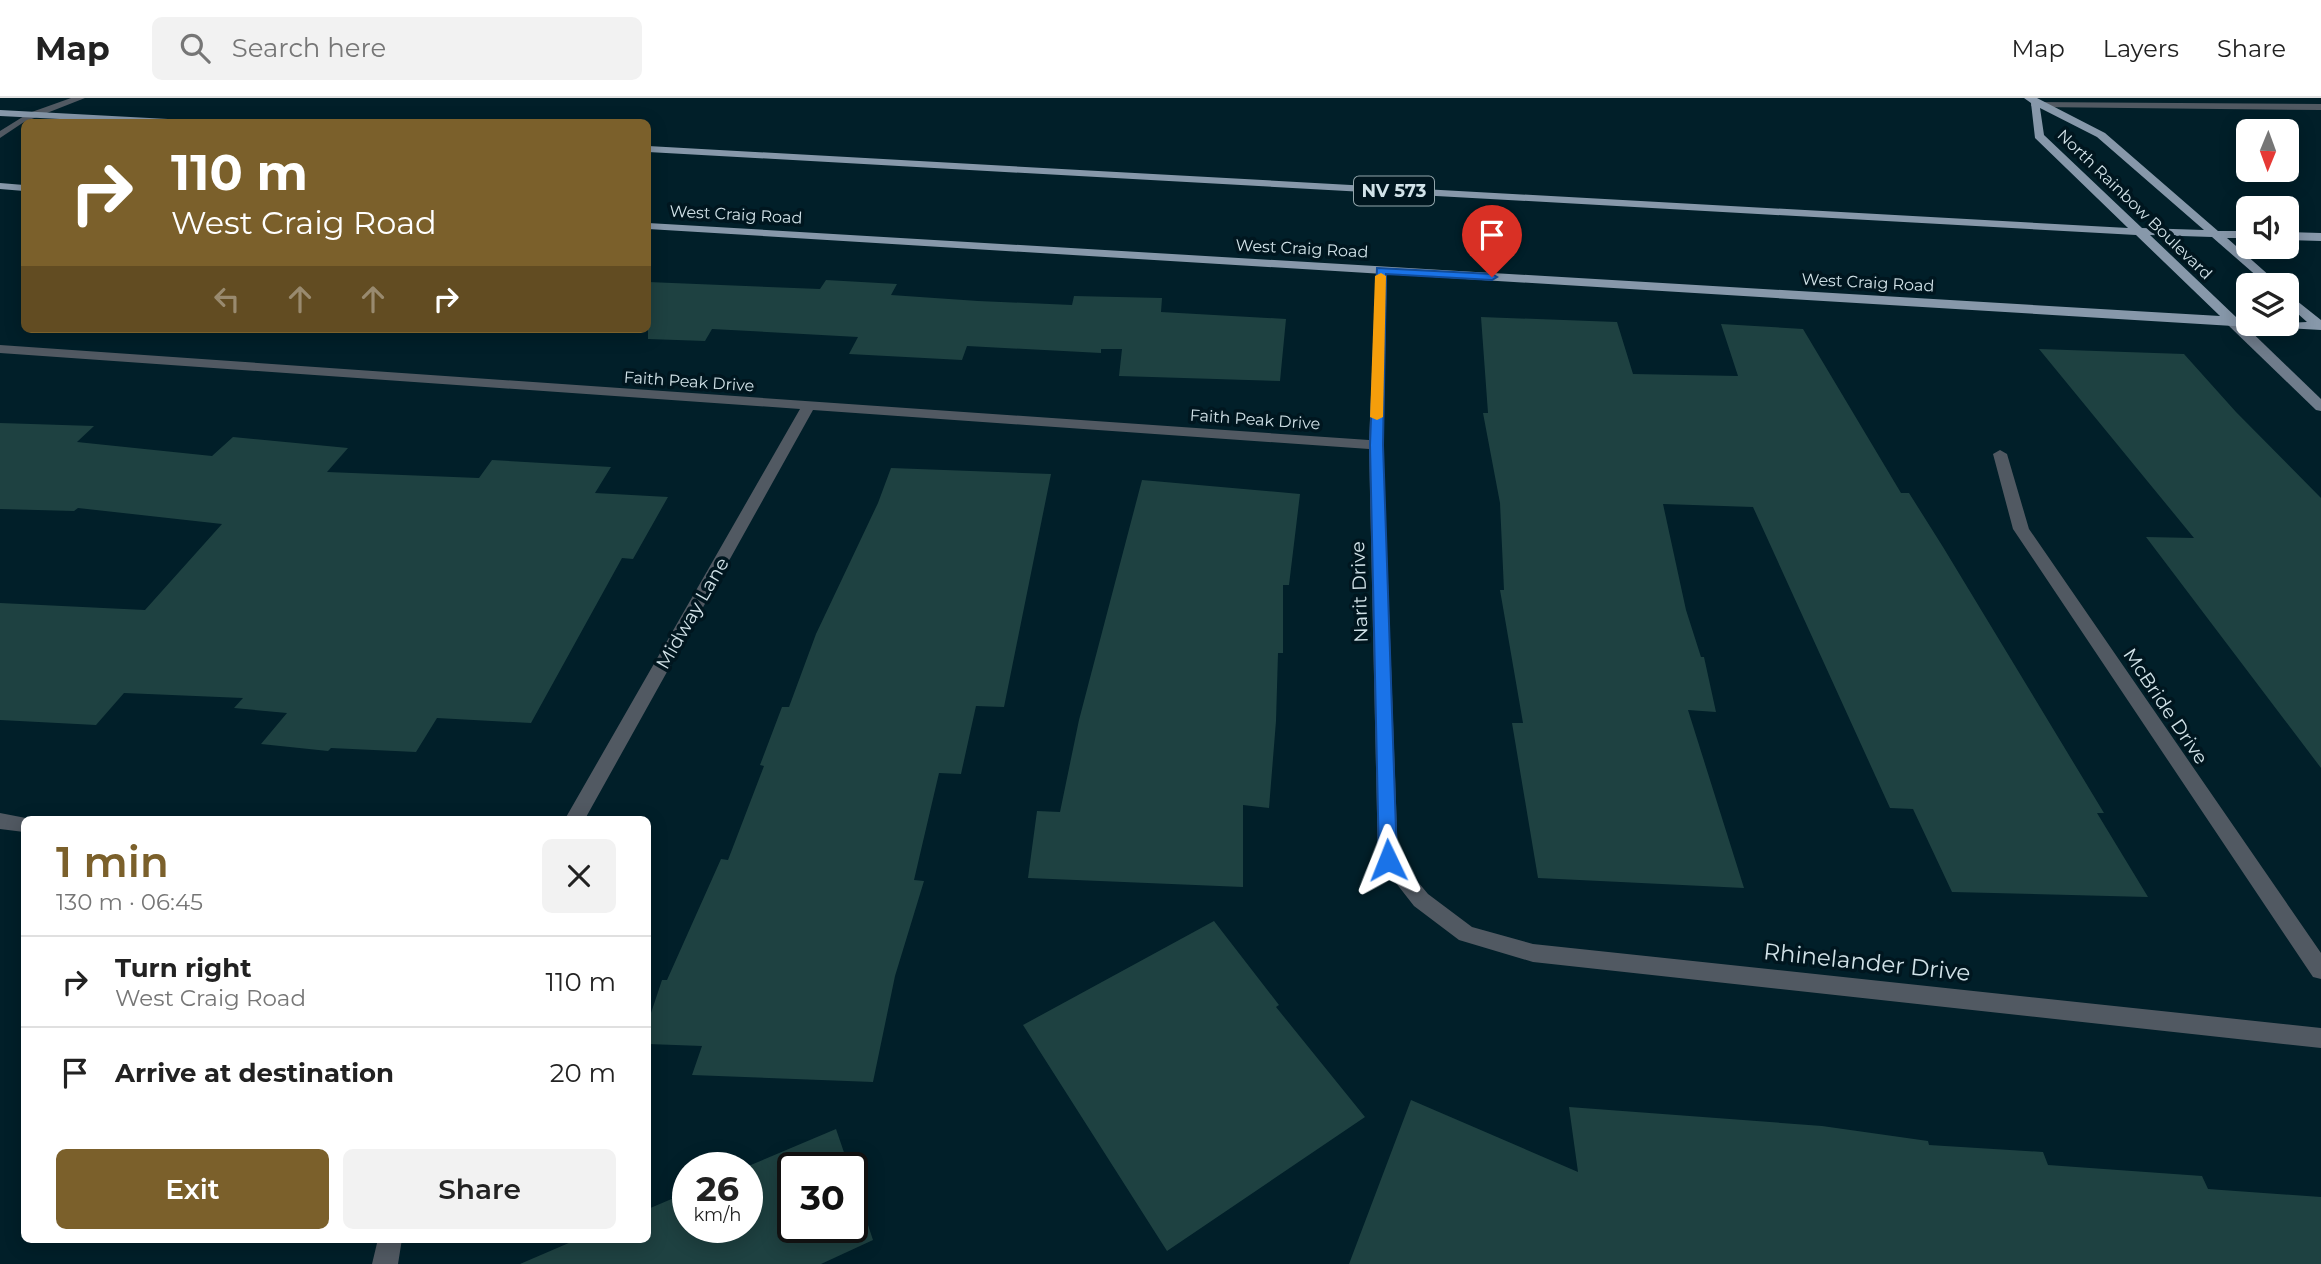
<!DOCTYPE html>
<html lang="en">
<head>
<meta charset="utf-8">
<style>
  :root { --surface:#fff; --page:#f2f2f2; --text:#222; --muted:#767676; --line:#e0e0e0; --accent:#7b602b }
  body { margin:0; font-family:Montserrat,sans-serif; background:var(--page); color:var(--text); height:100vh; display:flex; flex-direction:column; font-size:26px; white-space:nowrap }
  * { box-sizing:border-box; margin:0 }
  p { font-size:23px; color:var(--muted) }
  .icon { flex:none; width:38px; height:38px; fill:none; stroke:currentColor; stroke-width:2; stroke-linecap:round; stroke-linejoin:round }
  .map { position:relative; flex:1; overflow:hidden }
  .details { position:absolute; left:21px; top:718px; width:630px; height:427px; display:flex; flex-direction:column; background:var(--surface); border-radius:10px; box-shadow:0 4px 18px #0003 }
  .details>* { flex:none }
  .guide { position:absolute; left:21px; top:21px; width:630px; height:214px; border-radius:10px; box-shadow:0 4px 18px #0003; background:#7b602b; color:#fff; overflow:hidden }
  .needle { width:46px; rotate:181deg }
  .buttons { position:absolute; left:2236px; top:21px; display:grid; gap:14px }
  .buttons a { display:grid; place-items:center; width:63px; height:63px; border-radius:10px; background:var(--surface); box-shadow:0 4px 18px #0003; font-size:35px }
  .speed { position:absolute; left:672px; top:1054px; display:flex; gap:14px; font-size:35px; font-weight:700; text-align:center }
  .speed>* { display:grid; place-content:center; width:91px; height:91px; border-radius:50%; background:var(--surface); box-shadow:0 4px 18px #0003; line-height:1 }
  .speed small { font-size:18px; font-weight:400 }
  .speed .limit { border:4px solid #111; border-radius:10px; background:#fff; color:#111 }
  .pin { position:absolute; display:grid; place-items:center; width:60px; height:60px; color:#fff; margin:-72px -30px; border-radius:50% 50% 50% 0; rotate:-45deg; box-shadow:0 0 7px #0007 }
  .pin .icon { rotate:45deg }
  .me { position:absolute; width:77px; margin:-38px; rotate:358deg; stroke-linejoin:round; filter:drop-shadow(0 0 5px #0008) }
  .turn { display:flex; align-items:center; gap:24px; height:147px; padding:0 35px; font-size:32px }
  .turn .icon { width:91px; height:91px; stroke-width:2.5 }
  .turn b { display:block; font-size:49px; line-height:60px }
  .lanes { display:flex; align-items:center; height:66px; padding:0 35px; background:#0003; justify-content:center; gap:35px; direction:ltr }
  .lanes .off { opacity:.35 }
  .round { display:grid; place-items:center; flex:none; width:74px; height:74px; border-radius:10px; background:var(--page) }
  .overview { display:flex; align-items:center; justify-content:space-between; height:119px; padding:0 35px }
  h1 { font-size:42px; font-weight:600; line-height:52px; color:var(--accent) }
  .action { display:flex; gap:14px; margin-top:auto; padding:14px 35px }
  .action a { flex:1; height:80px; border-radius:10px; background:var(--accent); color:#fff; font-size:28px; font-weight:600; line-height:80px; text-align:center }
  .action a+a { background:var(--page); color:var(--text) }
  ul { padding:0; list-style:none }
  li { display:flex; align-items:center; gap:21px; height:91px; padding:0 35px; border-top:2px solid var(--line) }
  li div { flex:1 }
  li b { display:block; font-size:26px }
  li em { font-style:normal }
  header { display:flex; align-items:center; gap:42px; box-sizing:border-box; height:98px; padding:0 35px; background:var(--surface); border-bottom:2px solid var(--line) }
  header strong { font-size:33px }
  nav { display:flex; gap:38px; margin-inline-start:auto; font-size:24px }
  .search { width:490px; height:63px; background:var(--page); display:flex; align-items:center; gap:18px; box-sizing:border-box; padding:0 24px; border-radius:10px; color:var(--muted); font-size:26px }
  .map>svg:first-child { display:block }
  .building { fill:#1e4141 }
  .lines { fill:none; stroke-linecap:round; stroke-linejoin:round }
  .street { fill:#515962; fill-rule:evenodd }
  .secondary { fill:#6f7c8b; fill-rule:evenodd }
  .primary { fill:#8798aa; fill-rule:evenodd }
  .route { fill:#1a73e8; stroke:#114b97; stroke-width:2 }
  .slow { fill:#f59e0b }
  .labels { text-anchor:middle; stroke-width:7; stroke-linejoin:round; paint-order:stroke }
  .far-street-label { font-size:16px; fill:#d2e3e9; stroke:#00161f }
  .shield { fill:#00161f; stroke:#93a6ac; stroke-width:2 }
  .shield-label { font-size:18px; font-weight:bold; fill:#d2e3e9 }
  .street-label { font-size:19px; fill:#d2e3e9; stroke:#00161f }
  .near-street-label { font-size:23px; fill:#d2e3e9; stroke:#00161f }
</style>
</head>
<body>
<header>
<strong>Map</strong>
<div class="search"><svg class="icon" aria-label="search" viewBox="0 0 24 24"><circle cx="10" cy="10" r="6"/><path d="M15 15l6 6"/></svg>Search here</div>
<nav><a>Map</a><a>Layers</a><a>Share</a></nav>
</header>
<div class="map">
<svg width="2321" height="1166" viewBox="0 0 2321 1166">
  <rect width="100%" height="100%" fill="#011f29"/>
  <path class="building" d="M826,182L897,186L891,197L978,203L1072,207L1074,198L1162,200L1161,214L1286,221L1280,283L1119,278L1122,251H1101V255L967,248L962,262L849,256L858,239L712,231L705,243L648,241V184L820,191Z
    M1481,219L1617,224L1633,276L1738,278L1721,226L1803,231L1901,395H1909L1943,449L2104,715H2097L2148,799L1952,794L1913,711L1890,710L1753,409L1663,406L1686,512L1701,559H1704L1716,614L1688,612L1744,790L1538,780L1512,625H1523L1500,492H1504L1500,405L1483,315H1488Z
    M2039,251L2184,256L2236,314L2321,400V670L2146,439L2194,440Z
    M0,325L94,328L77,344L212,358L233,339L348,350L327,374L479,380L492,362L611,369L595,395L668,399L633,461L622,460L531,625L437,620L416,654L331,650L328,653L261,646L287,615L234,610L243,600L124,595L96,627L0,622V505L145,512L222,426L78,410L74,413L0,411Z
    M891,370L1051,376L1004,609L976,608L961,676L939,675L914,782L924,783L895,878L873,984L692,977L702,948L648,946V924L662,882H667L721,761L728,762L764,668L760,667L782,609H789L816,536L878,405Z
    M1142,382L1300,396L1289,487H1283V555H1278L1276,623L1269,710L1243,707V789L1028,780L1037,713L1060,714L1079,622Z
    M1214,823L1279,907L1276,909L1365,1019L1167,1153L1023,927Z
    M1411,1002L1578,1074L1569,1009L1822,1028L1928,1043L1929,1047L2043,1054L2048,1067L2202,1078L2208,1091L2321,1099V1166H1349Z
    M836,1031L849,1069H793V1129H852V1079L873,1142L821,1166H520L578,1141H648V1111L688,1094V1129H747L746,1069Z"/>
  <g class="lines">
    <path class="street" d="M71,0H85L24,24L0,40V33L29,15Z
      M2031,4L2321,6V12L2035,9L2031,8Z
      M1377,169L1387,172L1383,347L1398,760L1428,796L1472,829L1533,846L2321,930V950L1533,864L1459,842L1414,808L1378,762L1369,351L813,312L585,721H565L800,311L0,255V247L1369,342Z
      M2000,352L2007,356L2029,431L2321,855V881L2313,879L2013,431L1993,356Z
      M0,715L31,721H24V734L0,731Z
      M378,1141H402L398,1166H372Z"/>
    <path class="secondary" d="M2233,220L2238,221L2321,301V313L2316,312L2228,227L2227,224Z"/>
    <path class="primary" d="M2024,0H2037L2105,35L2218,133H2249V140H2227L2280,187H2267L2212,139L2150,137L2236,219L2249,220V226L2254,227L2233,228L648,131V125L2220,218L2136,137L648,54V48L2128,130L2035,40L2031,5ZM2040,10L2097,39L2204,132L2142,130L2044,37Z
      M0,12L168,21L173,24H120L0,18Z
      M0,85L24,87V93L0,91Z
      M2287,134L2321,135V143L2287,142Z
      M2287,195L2321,222V232L2267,229L2266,226L2307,224L2287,206Z"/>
  </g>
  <path class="route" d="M1377,170L1492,176L1497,179L1492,182L1386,176L1383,347L1397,762L1388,770L1379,762L1370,347Z"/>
  <path class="slow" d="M1381,175L1386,178L1383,319L1377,322L1370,319L1375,178Z"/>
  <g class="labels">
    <g class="far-street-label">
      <text transform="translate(2135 106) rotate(44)" y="6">North Rainbow Boulevard</text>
      <text transform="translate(736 116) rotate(3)" y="6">West Craig Road</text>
      <text transform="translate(1302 150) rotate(3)" y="6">West Craig Road</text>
      <text transform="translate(1868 184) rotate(3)" y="6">West Craig Road</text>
      <text transform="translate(689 283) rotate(4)" y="6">Faith Peak Drive</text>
      <text transform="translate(1255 321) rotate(4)" y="6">Faith Peak Drive</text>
    </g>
    <rect class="shield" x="1354" y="78.5" width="80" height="29" rx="5"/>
    <g class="shield-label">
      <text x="1394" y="99">NV 573</text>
    </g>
    <g class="street-label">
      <text transform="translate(1359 494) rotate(-92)" y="7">Narit Drive</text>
      <text transform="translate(692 515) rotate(-60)" y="7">Midway Lane</text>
      <text transform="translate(2166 608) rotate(56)" y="7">McBride Drive</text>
    </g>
    <g class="near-street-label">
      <text transform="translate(1867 864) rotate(6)" y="8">Rhinelander Drive</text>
    </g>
  </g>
</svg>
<div class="buttons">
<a><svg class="needle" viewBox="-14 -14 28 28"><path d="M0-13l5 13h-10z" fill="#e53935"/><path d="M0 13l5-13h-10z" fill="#767676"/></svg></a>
<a><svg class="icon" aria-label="sound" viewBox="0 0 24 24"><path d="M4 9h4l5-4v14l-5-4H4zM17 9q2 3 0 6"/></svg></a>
<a><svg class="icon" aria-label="layers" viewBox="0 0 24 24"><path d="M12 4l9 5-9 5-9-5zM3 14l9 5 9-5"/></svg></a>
</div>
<div class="speed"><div>26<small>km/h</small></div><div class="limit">30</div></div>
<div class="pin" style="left:1492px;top:179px;background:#d93025"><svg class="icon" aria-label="arrive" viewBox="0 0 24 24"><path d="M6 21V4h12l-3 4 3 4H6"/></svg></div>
<svg class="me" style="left:1388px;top:762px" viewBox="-20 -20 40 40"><path d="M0-17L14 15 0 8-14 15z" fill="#1a73e8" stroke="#fff" stroke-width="4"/></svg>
<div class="guide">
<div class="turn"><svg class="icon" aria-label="right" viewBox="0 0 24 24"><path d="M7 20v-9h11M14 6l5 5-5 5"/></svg><div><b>110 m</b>West Craig Road</div></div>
<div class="lanes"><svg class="icon off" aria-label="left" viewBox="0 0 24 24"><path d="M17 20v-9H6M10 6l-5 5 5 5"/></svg><svg class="icon off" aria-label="ahead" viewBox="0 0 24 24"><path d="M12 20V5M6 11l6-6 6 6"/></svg><svg class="icon off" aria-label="ahead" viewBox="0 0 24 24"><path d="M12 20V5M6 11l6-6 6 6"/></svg><svg class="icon" aria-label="right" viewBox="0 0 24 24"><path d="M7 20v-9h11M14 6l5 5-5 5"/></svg></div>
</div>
<section class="details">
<div class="overview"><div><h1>1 min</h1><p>130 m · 06:45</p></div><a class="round"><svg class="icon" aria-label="close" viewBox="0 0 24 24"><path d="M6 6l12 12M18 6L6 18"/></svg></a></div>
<ul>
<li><svg class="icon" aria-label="right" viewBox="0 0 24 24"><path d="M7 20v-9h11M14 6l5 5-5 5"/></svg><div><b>Turn right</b><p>West Craig Road</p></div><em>110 m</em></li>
<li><svg class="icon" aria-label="arrive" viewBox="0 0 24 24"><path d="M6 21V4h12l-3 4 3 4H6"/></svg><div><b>Arrive at destination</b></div><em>20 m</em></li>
</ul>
<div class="action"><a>Exit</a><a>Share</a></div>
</section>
</div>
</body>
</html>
